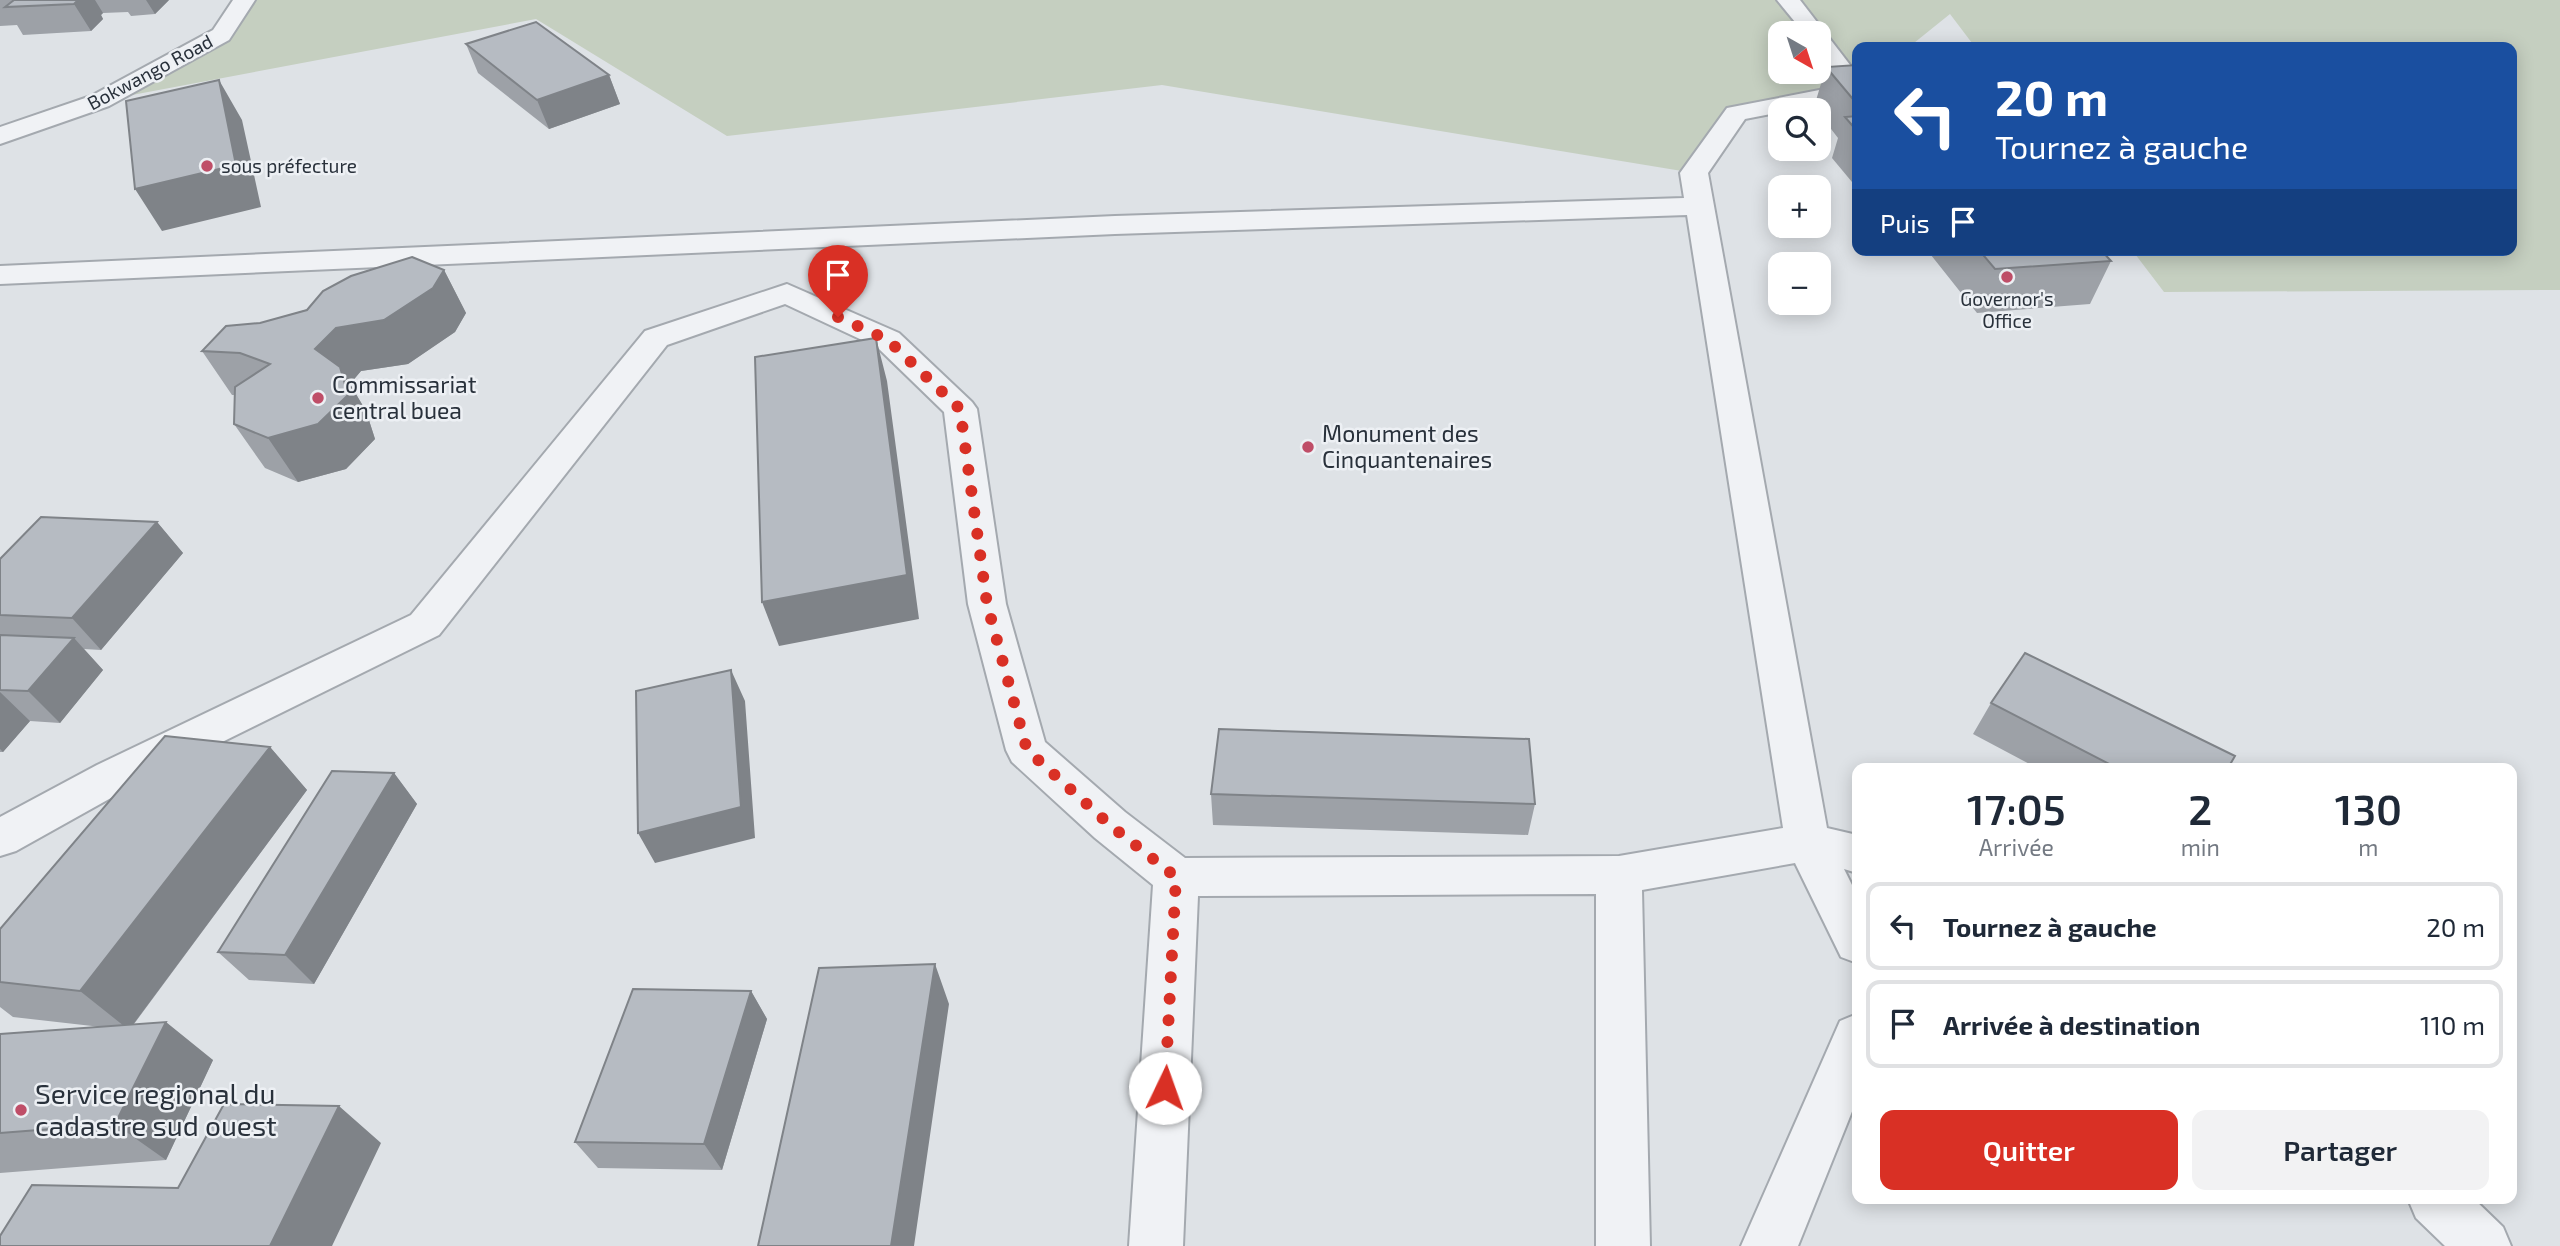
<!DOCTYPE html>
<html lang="fr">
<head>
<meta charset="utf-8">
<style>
  :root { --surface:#fff; --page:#f2f2f3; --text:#1f2937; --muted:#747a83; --line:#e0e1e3; --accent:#d93025 }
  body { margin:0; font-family:"Exo 2",sans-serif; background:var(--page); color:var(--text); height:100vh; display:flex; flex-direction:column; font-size:26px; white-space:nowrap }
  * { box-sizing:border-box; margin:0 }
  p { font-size:23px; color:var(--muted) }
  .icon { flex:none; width:38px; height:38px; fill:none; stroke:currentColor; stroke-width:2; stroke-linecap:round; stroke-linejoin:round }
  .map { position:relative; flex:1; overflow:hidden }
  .panel { position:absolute; left:1852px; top:763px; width:665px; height:441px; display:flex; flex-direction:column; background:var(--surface); border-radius:14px; box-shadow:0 4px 18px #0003 }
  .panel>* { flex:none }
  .banner { position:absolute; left:1852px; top:42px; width:665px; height:214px; border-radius:14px; box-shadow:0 4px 18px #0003; background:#1a4fa0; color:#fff; overflow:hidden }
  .needle { width:46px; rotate:141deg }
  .controls { position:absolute; left:1768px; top:21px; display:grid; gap:14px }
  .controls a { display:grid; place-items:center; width:63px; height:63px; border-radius:14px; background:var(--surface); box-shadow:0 4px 18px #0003; font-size:35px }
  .pin { position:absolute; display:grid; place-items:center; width:60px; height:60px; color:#fff; margin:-72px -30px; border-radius:50% 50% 50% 0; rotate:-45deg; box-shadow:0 0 7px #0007 }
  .pin .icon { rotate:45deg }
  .me { position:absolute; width:77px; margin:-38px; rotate:3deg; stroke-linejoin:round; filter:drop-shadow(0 0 5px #0008) }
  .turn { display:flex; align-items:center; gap:24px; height:147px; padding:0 28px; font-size:32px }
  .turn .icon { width:91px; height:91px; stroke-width:2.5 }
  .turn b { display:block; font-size:49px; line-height:60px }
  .then { display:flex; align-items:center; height:66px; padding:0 28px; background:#0003; gap:14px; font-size:26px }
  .eta { display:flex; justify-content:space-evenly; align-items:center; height:119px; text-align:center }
  .eta b { font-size:42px; font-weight:600; line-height:49px }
  .button { display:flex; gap:14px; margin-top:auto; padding:14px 28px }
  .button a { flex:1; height:80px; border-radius:14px; background:var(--accent); color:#fff; font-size:28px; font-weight:600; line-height:80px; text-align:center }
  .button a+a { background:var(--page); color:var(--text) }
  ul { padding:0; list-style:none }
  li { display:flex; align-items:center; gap:21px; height:88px; margin:0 14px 10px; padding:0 14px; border:4px solid var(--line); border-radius:14px }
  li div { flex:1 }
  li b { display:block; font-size:26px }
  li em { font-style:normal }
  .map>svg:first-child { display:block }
  .green { fill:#c5cfc0; fill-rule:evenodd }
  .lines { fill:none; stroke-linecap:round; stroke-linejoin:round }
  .minor-casing { stroke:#a4a9af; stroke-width:4 }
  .minor { fill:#f0f2f5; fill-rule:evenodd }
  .wall { fill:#9da1a7 }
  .shaded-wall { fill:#7f8388 }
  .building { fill:#b6bbc2; stroke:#7f8388; stroke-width:2 }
  .route { stroke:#d93025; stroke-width:12; stroke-dasharray:0 21.6 }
  .poi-dot { fill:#bf4e68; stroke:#edf0f4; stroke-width:2.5 }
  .labels { text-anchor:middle; stroke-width:5; stroke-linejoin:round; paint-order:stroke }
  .far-street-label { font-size:19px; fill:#29313b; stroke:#edf0f4 }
  .far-poi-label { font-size:19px; fill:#29313b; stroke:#edf0f4; text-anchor:start }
  .poi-label { font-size:23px; fill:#29313b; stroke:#edf0f4; text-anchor:start }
  .near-poi-label { font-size:28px; fill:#29313b; stroke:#edf0f4; text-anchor:start }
</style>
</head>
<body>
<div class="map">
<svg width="2560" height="1246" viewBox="0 0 2560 1246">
  <rect width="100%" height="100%" fill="#dee2e6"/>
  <path class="green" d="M244,0H2560V290L2164,292L2132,250H2511V47H1975L1950,14L1909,47H1857V90L1736,113L1694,173L1162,85L727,136L536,19L100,101L221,35ZM1780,33H1818V72H1780Z"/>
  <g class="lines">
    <defs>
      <path id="minor" d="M233,0H255L229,40L109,106L0,144V127L91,96L213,30Z
        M1777,0H1800L1857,74V97L1745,119L1708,173L1827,828L1857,835V873L1844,869L1857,895V963L1841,957L1795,863L1642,890L1650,1246H1596V894L1198,896L1183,1246H1129L1153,885L1095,838L1012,762L1006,750L968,604L944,412L877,347L785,304L667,345L439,635L127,789L16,851L0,856V817L97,765L411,615L645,331L787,284L899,333L972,402L977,409L1006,604L1045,742L1125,812L1185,858L1619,856L1783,828L1687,215L1115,234L0,284V266L1115,216L1684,198L1680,173L1727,108L1840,86L1818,54V33H1804Z
        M1857,1014V1099L1798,1246H1741L1840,1021Z
        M2408,1199H2474L2503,1227L2511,1246H2445L2416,1218Z"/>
    </defs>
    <use href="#minor" class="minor-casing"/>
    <use href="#minor" class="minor"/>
  </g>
  <path class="wall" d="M0,0H169L155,14L131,16L128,12L103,13L101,15L103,19L91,31L23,35L17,25L0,26Z
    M466,44L609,75L620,104L549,129L478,73Z
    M1857,65V188L1832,158L1838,138L1818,112V110H1816L1814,107L1826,67Z
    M1927,250H2101L2111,261L2090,304L1977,313Z
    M444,270L466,313L455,332L408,364L361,371L350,384L366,411L375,439L346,469L298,482L265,468L234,424L235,395H232L202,351L260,323Z
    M157,522L183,553L101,650L84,649L103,670L60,723L30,721L3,752H0V559Z
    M1991,703L2228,768H2037L1973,734Z
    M270,747L307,790L134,1024L213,1060L166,1160L0,1173V1034L101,1027L13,1017L0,1007V929Z
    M394,773L417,804L314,984L249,980L218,952Z
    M1211,794L1535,804L1528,835L1213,825Z
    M751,991L767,1019L722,1170L598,1168L575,1142Z"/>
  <path class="shaded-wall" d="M78,0H95L103,13L101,15L103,19L91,31L74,4Z
    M146,0H169L155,14Z
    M609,75L620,104L549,129L537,100Z
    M219,80L242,120L261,207L162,231L135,189Z
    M444,270L466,313L455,332L408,364L361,371L350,384L366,411L375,439L346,469L298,482L268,438L315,349L336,328Z
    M876,338L887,381L919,619L779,646L762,602Z
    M157,522L183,553L101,650L72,618Z
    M74,638L103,670L60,723L28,691Z
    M731,670L745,701L755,838L655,863L638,833Z
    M0,692L30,721L3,752L0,749Z
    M270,747L307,790L129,1030L80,991Z
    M394,773L417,804L314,984L285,955Z
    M935,964L949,1004L914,1246H891Z
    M751,991L767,1019L722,1170L704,1144Z
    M166,1022L213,1060L166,1160L115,1124Z
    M339,1106L381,1143L332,1246H270Z"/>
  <path class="building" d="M14,0H78L74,4L5,7Z
    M536,22L609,75L537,100L466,44Z
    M1857,65V104L1826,67Z
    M219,80L236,165L135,189L126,101Z
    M1857,116V131L1845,117Z
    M1979,250H2101L2111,261L1995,269Z
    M412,257L444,270L433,288L384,320L336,328L315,349L340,367L348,395L318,424L268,438L234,424L235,387L270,364L240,353L202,351L226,326L260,323L307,310L323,291L351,276Z
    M876,338L907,575L762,602L755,357Z
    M41,517L157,522L72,618L0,615V559Z
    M0,635L74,638L28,691L0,690Z
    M2025,653L2235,756L2228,768H2117L1991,703Z
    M731,670L741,807L638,833L636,691Z
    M1219,729L1529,739L1535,804L1211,794Z
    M165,736L270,747L80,991L0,982V929Z
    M332,771L394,773L285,955L218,952Z
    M935,964L891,1246H758L819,968Z
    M633,989L751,991L704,1144L575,1142Z
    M166,1022L115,1124L0,1133V1034Z
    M224,1104L339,1106L270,1246H0V1236L32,1185L178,1188Z"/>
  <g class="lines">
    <path class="route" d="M838,317L888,340L960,409L987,604L1027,750L1110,825L1176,877L1165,1088"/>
  </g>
  <g class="poi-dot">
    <circle cx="207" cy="166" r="7"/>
    <circle cx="2007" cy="277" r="7"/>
    <circle cx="318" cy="398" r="7"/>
    <circle cx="1308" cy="447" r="7"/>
    <circle cx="21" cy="1110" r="7"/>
  </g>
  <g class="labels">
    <g class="far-street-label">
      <text transform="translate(150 72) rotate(-28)" y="7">Bokwango Road</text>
    </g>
    <g class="far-poi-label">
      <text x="221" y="173">sous préfecture</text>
      <text x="2007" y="306" text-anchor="middle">Governor's<tspan x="2007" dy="22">Office</tspan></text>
    </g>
    <g class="poi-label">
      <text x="332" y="393">Commissariat<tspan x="332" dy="26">central buea</tspan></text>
      <text x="1322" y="442">Monument des<tspan x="1322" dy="26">Cinquantenaires</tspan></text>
    </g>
    <g class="near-poi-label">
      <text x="35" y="1104">Service regional du<tspan x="35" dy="32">cadastre sud ouest</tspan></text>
    </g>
  </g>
</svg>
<div class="controls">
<a><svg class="needle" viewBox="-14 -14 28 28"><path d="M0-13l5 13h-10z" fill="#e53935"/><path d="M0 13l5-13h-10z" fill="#747a83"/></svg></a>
<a><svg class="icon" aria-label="search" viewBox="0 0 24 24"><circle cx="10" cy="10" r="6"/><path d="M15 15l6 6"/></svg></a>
<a>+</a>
<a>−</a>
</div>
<div class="pin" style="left:838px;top:317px;background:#d93025"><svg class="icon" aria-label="arrive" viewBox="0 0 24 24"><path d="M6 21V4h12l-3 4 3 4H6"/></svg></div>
<svg class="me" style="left:1165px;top:1088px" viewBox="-20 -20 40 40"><circle r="19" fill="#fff"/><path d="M0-13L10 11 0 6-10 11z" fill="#d93025"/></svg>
<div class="banner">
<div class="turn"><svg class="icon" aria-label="left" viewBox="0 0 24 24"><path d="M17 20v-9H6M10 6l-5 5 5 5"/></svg><div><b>20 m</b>Tournez à gauche</div></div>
<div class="then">Puis<svg class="icon" aria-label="arrive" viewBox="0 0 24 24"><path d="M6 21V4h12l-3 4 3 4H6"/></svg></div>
</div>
<section class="panel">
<div class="eta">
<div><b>17:05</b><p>Arrivée</p></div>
<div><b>2</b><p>min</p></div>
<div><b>130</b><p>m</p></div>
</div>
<ul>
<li><svg class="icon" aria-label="left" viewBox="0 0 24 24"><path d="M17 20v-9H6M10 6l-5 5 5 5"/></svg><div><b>Tournez à gauche</b></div><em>20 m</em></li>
<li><svg class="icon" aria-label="arrive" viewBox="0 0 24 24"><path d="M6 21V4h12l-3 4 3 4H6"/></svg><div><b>Arrivée à destination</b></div><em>110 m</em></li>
</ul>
<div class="button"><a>Quitter</a><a>Partager</a></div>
</section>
</div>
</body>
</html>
